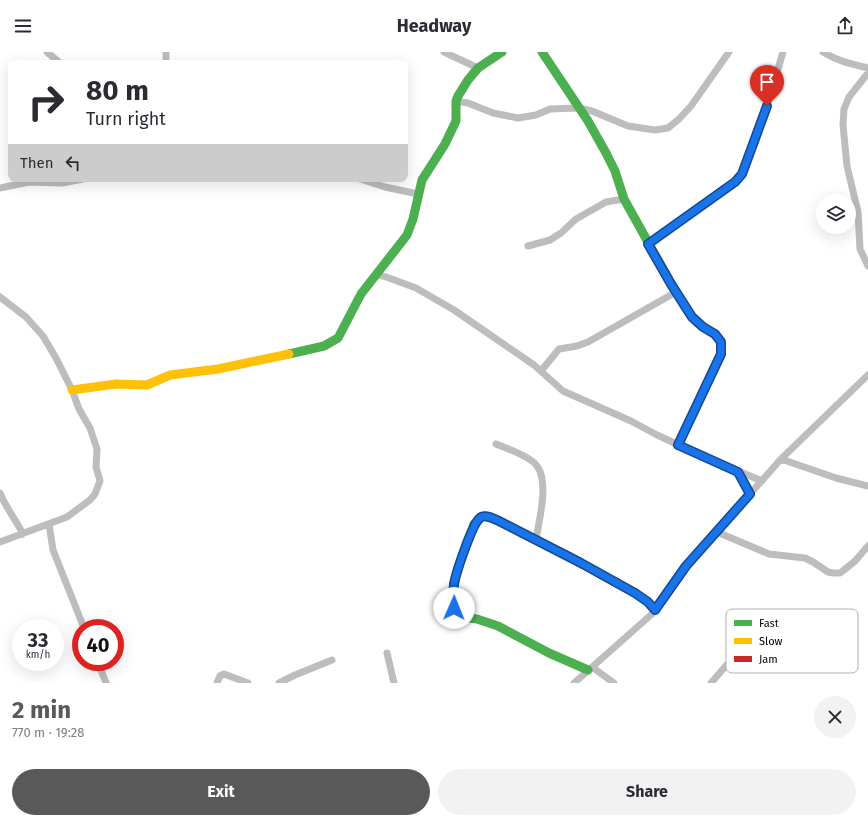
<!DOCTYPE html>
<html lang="en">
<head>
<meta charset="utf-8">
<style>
  :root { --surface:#fff; --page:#f2f2f3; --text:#2b2b33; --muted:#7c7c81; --accent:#595959 }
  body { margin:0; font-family:"Fira Sans",sans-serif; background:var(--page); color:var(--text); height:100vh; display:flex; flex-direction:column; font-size:15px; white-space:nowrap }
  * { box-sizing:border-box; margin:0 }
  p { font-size:13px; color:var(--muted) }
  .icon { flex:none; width:22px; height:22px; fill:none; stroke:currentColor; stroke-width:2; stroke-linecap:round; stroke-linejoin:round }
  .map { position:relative; height:631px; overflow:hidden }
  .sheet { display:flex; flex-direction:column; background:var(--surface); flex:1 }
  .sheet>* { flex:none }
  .banner { position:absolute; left:8px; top:8px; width:400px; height:122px; border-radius:8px; box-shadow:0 4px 16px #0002; background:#fff; color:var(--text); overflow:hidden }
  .fabs { position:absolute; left:816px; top:142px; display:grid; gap:8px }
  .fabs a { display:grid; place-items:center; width:40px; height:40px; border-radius:50%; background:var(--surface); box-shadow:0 4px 16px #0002; font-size:20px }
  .speed { position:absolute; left:12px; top:567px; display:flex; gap:8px; font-size:20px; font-weight:700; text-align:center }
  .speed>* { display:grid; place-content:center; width:52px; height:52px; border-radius:50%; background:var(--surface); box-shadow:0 4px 16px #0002; line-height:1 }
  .speed small { font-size:10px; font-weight:400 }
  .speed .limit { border:6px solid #d22; background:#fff; color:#111 }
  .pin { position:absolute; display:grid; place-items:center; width:34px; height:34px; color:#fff; margin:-41px -17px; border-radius:50% 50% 50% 0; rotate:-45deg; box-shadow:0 0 4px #0007 }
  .pin .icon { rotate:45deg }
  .me { position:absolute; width:44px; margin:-22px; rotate:1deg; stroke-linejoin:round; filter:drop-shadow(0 0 3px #0008) }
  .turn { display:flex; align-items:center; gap:14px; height:84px; padding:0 12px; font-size:18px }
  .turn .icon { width:52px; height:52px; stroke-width:2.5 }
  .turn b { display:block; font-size:28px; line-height:34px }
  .then { display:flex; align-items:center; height:38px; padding:0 12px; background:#0003; gap:8px; font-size:15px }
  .round { display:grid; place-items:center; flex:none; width:42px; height:42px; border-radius:21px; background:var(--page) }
  .headline { display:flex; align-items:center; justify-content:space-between; height:68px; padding:0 12px }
  h1 { font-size:24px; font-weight:700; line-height:30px; color:var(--accent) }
  .cta { display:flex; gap:8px; margin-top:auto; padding:8px 12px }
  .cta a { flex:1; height:46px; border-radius:24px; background:var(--accent); color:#fff; font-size:16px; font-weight:700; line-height:46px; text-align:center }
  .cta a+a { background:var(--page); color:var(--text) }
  header { display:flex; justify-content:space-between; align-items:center; height:52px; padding:0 12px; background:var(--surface); font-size:18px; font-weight:700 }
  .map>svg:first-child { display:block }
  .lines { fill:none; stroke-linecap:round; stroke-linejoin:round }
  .street { stroke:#bdbdbd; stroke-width:7 }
  .fast { stroke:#4caf50; stroke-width:9 }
  .slow { stroke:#ffc107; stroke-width:9 }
  .jam { stroke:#c62828; stroke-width:9 }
  .route-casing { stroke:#114b97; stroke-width:10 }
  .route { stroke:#1a73e8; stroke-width:7 }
  .key { fill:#fff; stroke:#b2b2b2; stroke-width:1 }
  .key-label { font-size:11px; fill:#000 }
</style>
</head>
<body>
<header><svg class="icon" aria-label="menu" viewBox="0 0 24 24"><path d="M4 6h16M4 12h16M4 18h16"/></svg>Headway<svg class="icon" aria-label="share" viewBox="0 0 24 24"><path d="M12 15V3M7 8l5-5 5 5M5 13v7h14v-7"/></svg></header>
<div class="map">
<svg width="868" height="631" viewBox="0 0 868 631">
  <rect width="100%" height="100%" fill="#fff"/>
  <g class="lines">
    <path class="street" d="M47,0L60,11
      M444,0L478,16
      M823,0C837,9 852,12 868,16
      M166,11V0
      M868,21L849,45L844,57L843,73L847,114L858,160L860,197L868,214
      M456,49L468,51L493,61L518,66L536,63L550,57L579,56L592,59L628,74L655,78L668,76L679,67L691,54L729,0
      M360,127L385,135L418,142
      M0,136L29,130L62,131L83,127
      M648,192C662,181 676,171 690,161C708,148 728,139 742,122L771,41L783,0
      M528,194L550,188L561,181L576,167L606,150L624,147
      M376,222L389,226L416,236L454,258L534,313L563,339L631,369L657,383L707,406L762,429
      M0,245L26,265L43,284L56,306L72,338L79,357L90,376L97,397L96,415L100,429L95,442L90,448L67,465L0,490
      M541,319L559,297L577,294L588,290L676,240
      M496,392C508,397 521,401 532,409C552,423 539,467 536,488
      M781,407L836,426L868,434
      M738,420L750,442
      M0,441C6,456 16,468 23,482
      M49,472L53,498L84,576
      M717,480L769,502L805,506L813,510L828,520L833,521H840L844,518L855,509L868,494
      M387,601L394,631
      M98,610L106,631
      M592,615L614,631
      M217,631L220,624L224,622L248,631
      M279,631L295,623L332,608
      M574,631L652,562L686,514L781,407L868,323
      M711,631L737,601"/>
    <path class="fast" d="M542,0L588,69L606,101L615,119L624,147L673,235
      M289,302L324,294L338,286L361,242L407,183L413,167L422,128L445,92L456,69V49L458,44L468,28L478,16L502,0
      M566,503L497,468L485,464L481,465L474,472L457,519L454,533V556L456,561L468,566L477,567L498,574L549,601L588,618"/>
    <path class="slow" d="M673,235C679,245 685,256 692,265C700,275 713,279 721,289V302L678,393
      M72,338L116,332L147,333L170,323L218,317L289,302"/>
    <path class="jam" d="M566,503L635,541L648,550L655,558"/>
  </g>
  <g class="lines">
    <defs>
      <path id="route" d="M454,556C454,548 453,540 454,532C456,521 472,472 480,466C484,462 492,466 497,468L581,511L635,541L648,550L655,558L686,514L750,442L738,420L678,393L721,302V290L715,282L703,275L692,265L671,232L648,192L735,130L742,122L767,54"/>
    </defs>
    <use href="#route" class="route-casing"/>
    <use href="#route" class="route"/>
  </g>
  <rect x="726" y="557" width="132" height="64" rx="6" class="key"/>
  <rect x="734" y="568" width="18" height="6" fill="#4caf50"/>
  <rect x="734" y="586" width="18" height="6" fill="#ffc107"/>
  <rect x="734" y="604" width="18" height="6" fill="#c62828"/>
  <g class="key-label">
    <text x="759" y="575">Fast</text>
    <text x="759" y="593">Slow</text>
    <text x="759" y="611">Jam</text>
  </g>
</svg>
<div class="fabs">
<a><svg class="icon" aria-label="layers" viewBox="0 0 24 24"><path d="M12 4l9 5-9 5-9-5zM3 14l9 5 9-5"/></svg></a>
</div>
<div class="speed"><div>33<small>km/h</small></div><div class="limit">40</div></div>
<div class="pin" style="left:767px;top:54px;background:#d93025"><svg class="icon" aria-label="arrive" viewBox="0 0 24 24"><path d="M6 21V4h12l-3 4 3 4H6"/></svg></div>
<svg class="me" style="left:454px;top:556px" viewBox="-20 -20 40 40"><circle r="19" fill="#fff"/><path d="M0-13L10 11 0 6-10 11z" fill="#1a73e8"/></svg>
<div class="banner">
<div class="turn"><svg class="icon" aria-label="right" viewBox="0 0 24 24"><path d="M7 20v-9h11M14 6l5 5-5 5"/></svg><div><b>80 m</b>Turn right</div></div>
<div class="then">Then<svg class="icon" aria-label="left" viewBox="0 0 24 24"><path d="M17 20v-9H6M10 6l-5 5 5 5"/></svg></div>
</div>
</div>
<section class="sheet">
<div class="headline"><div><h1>2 min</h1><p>770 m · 19:28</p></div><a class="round"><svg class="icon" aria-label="close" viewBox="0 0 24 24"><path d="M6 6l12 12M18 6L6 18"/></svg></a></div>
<div class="cta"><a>Exit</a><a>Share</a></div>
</section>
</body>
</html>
